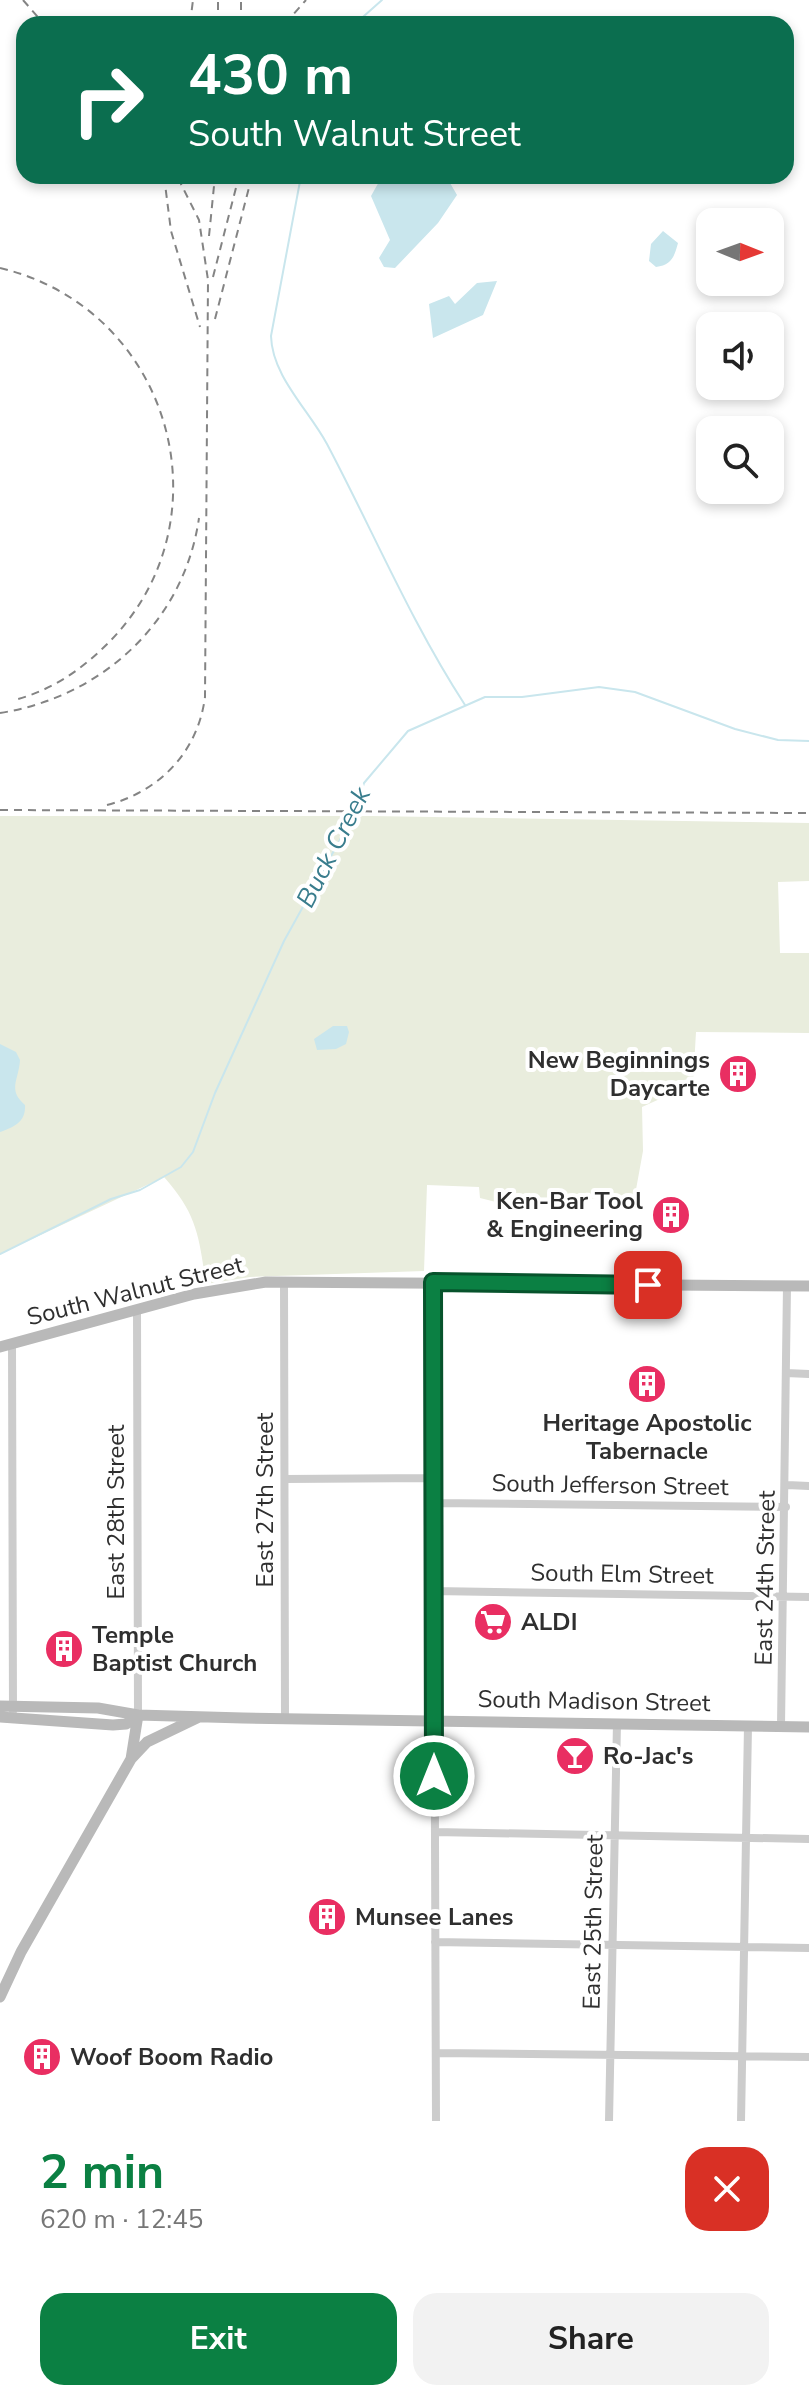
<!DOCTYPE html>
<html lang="en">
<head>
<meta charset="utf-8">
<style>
  :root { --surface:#fff; --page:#f2f2f2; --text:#222; --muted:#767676; --accent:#0b8043 }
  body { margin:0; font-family:"Nunito Sans",sans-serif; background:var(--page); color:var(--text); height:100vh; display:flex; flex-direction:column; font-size:30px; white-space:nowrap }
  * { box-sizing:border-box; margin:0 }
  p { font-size:26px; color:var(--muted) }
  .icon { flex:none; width:44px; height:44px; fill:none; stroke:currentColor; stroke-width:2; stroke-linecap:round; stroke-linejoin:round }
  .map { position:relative; height:2121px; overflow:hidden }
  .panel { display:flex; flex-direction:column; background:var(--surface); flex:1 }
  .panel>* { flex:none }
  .hud { position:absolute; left:16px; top:16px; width:778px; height:168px; border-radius:24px; box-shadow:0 4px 12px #0003; background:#0b6e4f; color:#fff; overflow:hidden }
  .needle { width:52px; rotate:91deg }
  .fabs { position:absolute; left:696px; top:208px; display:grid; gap:16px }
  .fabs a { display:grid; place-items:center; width:88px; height:88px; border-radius:16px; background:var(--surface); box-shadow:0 4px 12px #0003; font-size:40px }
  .pin { position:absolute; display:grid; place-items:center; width:68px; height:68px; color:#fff; margin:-34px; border-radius:16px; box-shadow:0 4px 12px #0006 }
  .me { position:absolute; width:88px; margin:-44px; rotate:0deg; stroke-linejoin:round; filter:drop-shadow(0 0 6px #0008) }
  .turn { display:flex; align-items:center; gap:28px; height:168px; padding:0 40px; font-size:36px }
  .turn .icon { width:104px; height:104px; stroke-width:2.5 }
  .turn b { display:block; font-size:56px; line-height:68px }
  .round { display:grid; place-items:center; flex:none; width:84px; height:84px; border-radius:24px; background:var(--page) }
  .overview { display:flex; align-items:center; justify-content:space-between; height:136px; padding:0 40px }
  h1 { font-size:48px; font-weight:700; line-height:60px; color:var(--accent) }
  .primary-button { display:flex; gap:16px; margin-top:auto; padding:16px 40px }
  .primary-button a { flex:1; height:92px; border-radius:24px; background:var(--accent); color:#fff; font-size:32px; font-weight:700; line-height:92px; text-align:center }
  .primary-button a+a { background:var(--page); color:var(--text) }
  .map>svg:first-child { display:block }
  .green { fill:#e9eddd }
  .water { fill:#c9e6ed }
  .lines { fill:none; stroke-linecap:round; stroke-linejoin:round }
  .stream { stroke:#c9e6ed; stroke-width:2 }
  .minor { stroke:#ccc; stroke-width:8 }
  .secondary { stroke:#b9b9b9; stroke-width:11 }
  .rail { stroke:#848484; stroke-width:2; stroke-dasharray:8 6; stroke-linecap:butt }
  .route-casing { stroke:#07532c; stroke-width:20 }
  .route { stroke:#0b8043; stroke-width:14 }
  .labels { text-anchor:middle; stroke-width:8; stroke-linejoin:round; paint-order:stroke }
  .poi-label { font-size:24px; font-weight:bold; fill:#2f2f2f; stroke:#fff; text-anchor:start }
  .street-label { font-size:24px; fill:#2f2f2f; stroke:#fff }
  .water-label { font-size:26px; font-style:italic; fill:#397d8d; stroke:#fff }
</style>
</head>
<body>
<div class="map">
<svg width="809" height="2121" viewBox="0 0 809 2121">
  <rect width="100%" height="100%" fill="#fff"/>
  <path class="green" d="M0,816H371L809,823V881L778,882L780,953H809V1033L696,1032L693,1084L642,1107L643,1151L635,1195L508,1205L480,1198L479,1187L427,1185L424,1271L250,1277L206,1284C199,1236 197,1214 164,1177L0,1254Z"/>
  <path class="water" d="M389,176H446L457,195L438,223L395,268L384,267L379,258L390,240L371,196L380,180Z
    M663,231L678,243C674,258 671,265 656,267L649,261L651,244Z
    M497,281L483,315L433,338L429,304L449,296L455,304L477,283Z
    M333,1026H347L349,1032L346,1044L336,1049L317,1050L314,1039Z
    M0,1044L16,1052L20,1060C19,1080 7,1090 25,1105C26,1122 14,1127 0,1132Z"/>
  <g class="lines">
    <path class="stream" d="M355,24L382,0
      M301,176L271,336C272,376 308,409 327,444C373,531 411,622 465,705
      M0,1254L111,1199L140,1190L181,1167L193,1152L215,1093L284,941L356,811L364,783L408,731L485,697H522L599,687L635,692L735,729L778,740L809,741"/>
    <path class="minor" d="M284,1282L285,1718
      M433,1282L436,2121
      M137,1310L138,1715
      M12,1344L13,1711
      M786,1373L809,1374
      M285,1479L433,1478
      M787,1485L809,1486
      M434,1503L786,1507
      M434,1591L809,1597
      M781,1726L787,1286
      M435,1832L809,1839
      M435,1942L809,1948
      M436,2053L809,2057
      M609,2121L617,1723
      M741,2121L748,1726"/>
    <path class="secondary" d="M0,1347L194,1294L266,1282L809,1286
      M0,1706L98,1708L138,1715L243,1718L809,1727
      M0,1717L113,1725L126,1724L138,1715
      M131,1759L147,1742L199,1717
      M0,1997L21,1952L131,1759L138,1715"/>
    <path class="rail" d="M23,0L44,24
      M190,24L193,0
      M218,24V0
      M241,24V0
      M285,24L306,0
      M164,176L171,231L200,327
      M209,236L215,176
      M0,268C174,309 233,527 102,649C77,673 47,692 14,700
      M213,277L239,176
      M215,319L252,176
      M0,713C102,697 184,622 199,518
      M107,805C159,792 198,752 205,697L208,280L199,220L177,176
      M0,810L809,813"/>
  </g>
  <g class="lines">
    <defs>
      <path id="route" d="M434,1776L433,1282L648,1285"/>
    </defs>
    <use href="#route" class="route-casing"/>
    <use href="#route" class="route"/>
  </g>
  <defs>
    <symbol id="building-disc" viewBox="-11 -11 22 22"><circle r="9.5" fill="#e92e62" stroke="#fff"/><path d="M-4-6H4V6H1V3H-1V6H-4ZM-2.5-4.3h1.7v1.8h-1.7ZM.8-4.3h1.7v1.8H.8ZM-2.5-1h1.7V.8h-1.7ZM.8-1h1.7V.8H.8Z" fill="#fff"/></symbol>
    <symbol id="supermarket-disc" viewBox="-11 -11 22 22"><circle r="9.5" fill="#e92e62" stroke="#fff"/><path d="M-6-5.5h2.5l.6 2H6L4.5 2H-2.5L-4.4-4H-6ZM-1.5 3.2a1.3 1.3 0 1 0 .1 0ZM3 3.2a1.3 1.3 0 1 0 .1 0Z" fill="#fff"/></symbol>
    <symbol id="bar-disc" viewBox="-11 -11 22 22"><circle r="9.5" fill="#e92e62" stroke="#fff"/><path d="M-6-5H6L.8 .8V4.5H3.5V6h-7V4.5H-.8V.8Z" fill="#fff"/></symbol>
  </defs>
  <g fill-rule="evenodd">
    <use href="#building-disc" x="716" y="1052" width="44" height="44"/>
    <use href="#building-disc" x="649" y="1193" width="44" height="44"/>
    <use href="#building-disc" x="625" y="1362" width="44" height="44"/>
    <use href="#supermarket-disc" x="471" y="1600" width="44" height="44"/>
    <use href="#building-disc" x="42" y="1627" width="44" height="44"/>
    <use href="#bar-disc" x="553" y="1734" width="44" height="44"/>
    <use href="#building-disc" x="305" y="1895" width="44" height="44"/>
    <use href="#building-disc" x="20" y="2035" width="44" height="44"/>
  </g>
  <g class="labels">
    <g class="poi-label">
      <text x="710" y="1068" text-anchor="end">New Beginnings<tspan x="710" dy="28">Daycarte</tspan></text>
      <text x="643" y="1209" text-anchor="end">Ken-Bar Tool<tspan x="643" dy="28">&amp; Engineering</tspan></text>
      <text x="647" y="1431" text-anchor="middle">Heritage Apostolic<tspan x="647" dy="28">Tabernacle</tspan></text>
      <text x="521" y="1630">ALDI</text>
      <text x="92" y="1643">Temple<tspan x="92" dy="28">Baptist Church</tspan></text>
      <text x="603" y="1764">Ro-Jac's</text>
      <text x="355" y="1925">Munsee Lanes</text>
      <text x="70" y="2065">Woof Boom Radio</text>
    </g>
    <g class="street-label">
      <text transform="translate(135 1291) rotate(-14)" y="8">South Walnut Street</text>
      <text transform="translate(610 1485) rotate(1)" y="8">South Jefferson Street</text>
      <text transform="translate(265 1500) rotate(-90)" y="8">East 27th Street</text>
      <text transform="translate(116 1512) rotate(-90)" y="8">East 28th Street</text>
      <text transform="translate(622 1574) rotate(1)" y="8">South Elm Street</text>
      <text transform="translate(765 1578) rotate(-89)" y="8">East 24th Street</text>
      <text transform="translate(594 1701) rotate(1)" y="8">South Madison Street</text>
      <text transform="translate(593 1922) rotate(-89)" y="8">East 25th Street</text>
    </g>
    <g class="water-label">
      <text transform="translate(333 847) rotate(-63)" y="9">Buck Creek</text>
    </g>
  </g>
</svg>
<div class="fabs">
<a><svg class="needle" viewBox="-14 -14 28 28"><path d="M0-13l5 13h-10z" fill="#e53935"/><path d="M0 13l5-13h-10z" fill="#767676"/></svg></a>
<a><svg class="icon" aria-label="sound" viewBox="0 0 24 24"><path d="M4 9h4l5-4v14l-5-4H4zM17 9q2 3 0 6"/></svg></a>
<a><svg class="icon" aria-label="search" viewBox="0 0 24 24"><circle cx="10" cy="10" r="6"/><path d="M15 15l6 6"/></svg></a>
</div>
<div class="pin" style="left:648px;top:1285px;background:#d93025"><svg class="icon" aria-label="arrive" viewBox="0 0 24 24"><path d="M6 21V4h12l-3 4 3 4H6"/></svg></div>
<svg class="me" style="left:434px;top:1776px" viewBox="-20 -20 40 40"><circle r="17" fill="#0b8043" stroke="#fff" stroke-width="3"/><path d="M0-11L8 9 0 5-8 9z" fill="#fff"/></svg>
<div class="hud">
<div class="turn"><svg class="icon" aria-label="right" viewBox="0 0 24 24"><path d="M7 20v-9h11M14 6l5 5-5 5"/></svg><div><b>430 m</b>South Walnut Street</div></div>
</div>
</div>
<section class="panel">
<div class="overview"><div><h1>2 min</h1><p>620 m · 12:45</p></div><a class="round" style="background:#d93025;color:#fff"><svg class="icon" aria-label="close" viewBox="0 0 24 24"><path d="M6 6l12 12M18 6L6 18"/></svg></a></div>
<div class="primary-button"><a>Exit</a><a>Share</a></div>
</section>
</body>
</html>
